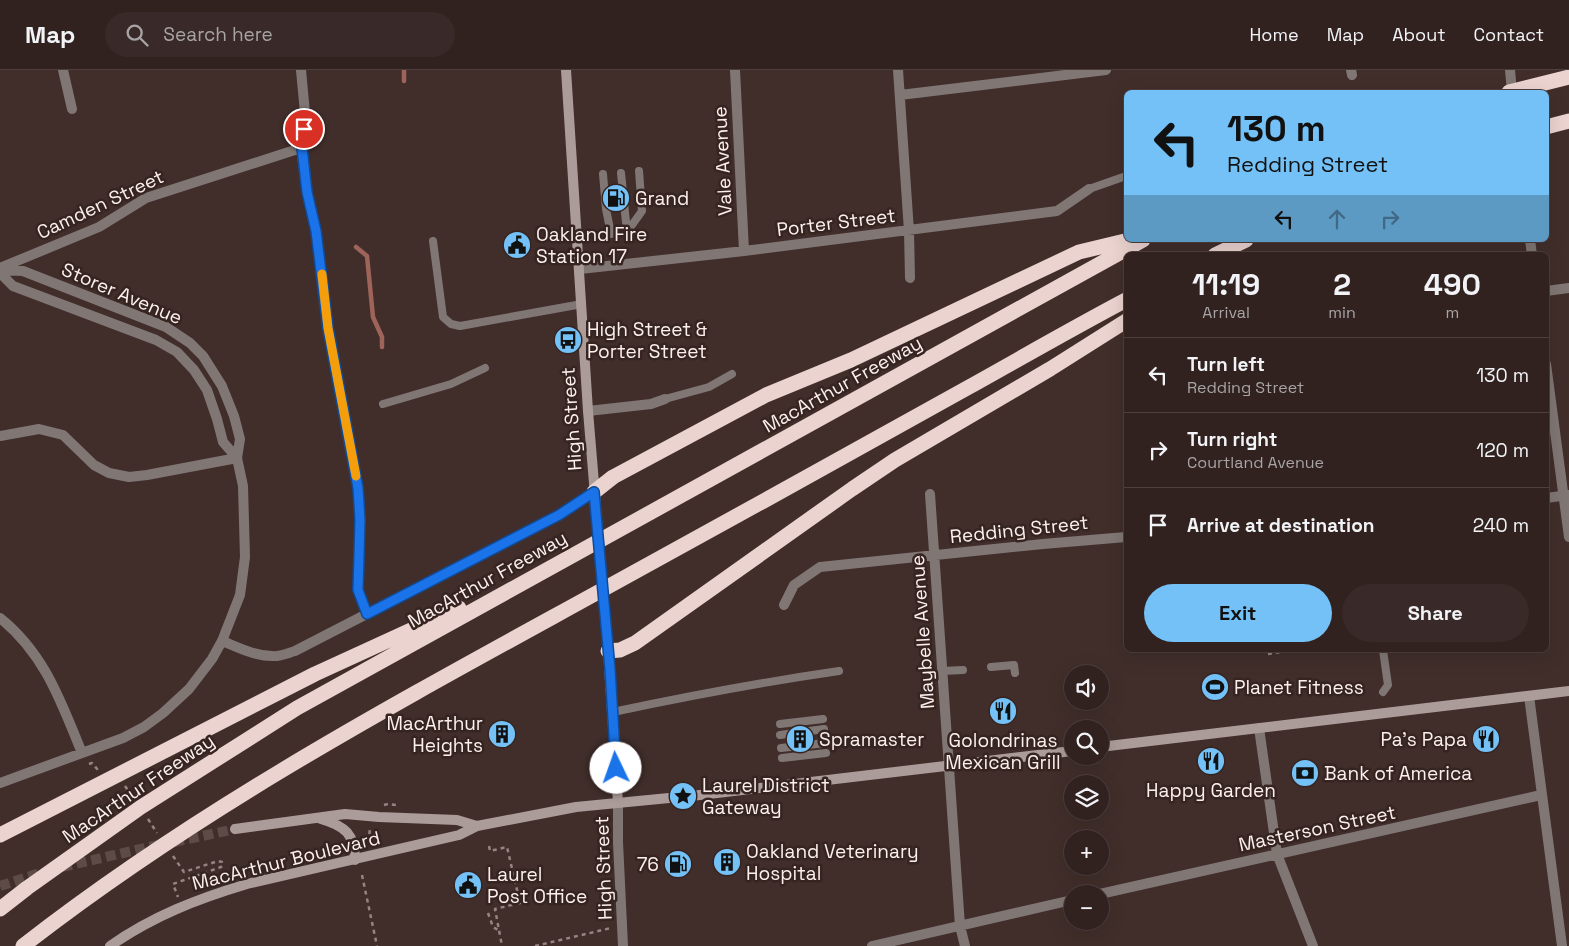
<!DOCTYPE html>
<html lang="en">
<head>
<meta charset="utf-8">
<style>
  :root { --surface:#312220; --page:#392a29; --text:#f1f3f6; --muted:#a8a4a5; --line:#4c3f3e; --accent:#73c1f6 }
  body { margin:0; font-family:"Space Grotesk",sans-serif; background:var(--page); color:var(--text); height:100vh; display:flex; flex-direction:column; font-size:19px; white-space:nowrap }
  * { box-sizing:border-box; margin:0 }
  p { font-size:16px; color:var(--muted) }
  .icon { flex:none; width:28px; height:28px; fill:none; stroke:currentColor; stroke-width:2; stroke-linecap:round; stroke-linejoin:round }
  .map { position:relative; flex:1; overflow:hidden }
  .panel { position:absolute; left:1124px; top:182px; width:425px; height:400px; display:flex; flex-direction:column; background:var(--surface); border-radius:8px; box-shadow:0 5px 20px #0002,0 0 0 1px var(--line) }
  .panel>* { flex:none }
  .hud { position:absolute; left:1124px; top:20px; width:425px; height:152px; border-radius:8px; box-shadow:0 5px 20px #0002,0 0 0 1px var(--line); background:#73c1f6; color:#111; overflow:hidden }
  .fabs { position:absolute; left:1064px; top:595px; display:grid; gap:10px }
  .fabs a { display:grid; place-items:center; width:45px; height:45px; border-radius:50%; background:var(--surface); box-shadow:0 5px 20px #0002,0 0 0 1px var(--line); font-size:25px }
  .pin { position:absolute; display:grid; place-items:center; width:42px; height:42px; color:#fff; margin:-21px; border:2px solid #fff; border-radius:50%; box-shadow:0 1px 5px #0007 }
  .me { position:absolute; width:55px; margin:-28px; rotate:357deg; stroke-linejoin:round; filter:drop-shadow(0 0 4px #0008) }
  .turn { display:flex; align-items:center; gap:18px; height:105px; padding:0 20px; font-size:22px }
  .turn .icon { width:65px; height:65px; stroke-width:2.5 }
  .turn b { display:block; font-size:35px; line-height:42px }
  .lanes { display:flex; align-items:center; height:48px; padding:0 20px; background:#0003; justify-content:center; gap:25px; direction:ltr }
  .lanes .off { opacity:.35 }
  .eta { display:flex; justify-content:space-evenly; align-items:center; height:85px; text-align:center }
  .eta b { font-size:30px; font-weight:700; line-height:35px }
  .cta { display:flex; gap:10px; margin-top:auto; padding:10px 20px }
  .cta a { flex:1; height:58px; border-radius:30px; background:var(--accent); color:#111; font-size:20px; font-weight:700; line-height:58px; text-align:center }
  .cta a+a { background:var(--page); color:var(--text) }
  ul { padding:0; list-style:none }
  li { display:flex; align-items:center; gap:15px; height:75px; padding:0 20px; border-top:1px solid var(--line) }
  li div { flex:1 }
  li b { display:block; font-size:19px }
  li em { font-style:normal }
  header { display:flex; align-items:center; gap:30px; box-sizing:border-box; height:70px; padding:0 25px; background:var(--surface); border-bottom:1px solid var(--line) }
  header strong { font-size:24px }
  nav { display:flex; gap:28px; margin-inline-start:auto; font-size:18px }
  .search { width:350px; height:45px; background:var(--page); display:flex; align-items:center; gap:12px; box-sizing:border-box; padding:0 18px; border-radius:28px; color:var(--muted); font-size:19px }
  .map>svg:first-child { display:block }
  .lines { fill:none; stroke-linecap:round; stroke-linejoin:round }
  .stream { stroke:#9e6359; stroke-width:4.5 }
  .secondary-tunnel { stroke:#5d4b48; stroke-width:10; stroke-dasharray:10 5; stroke-linecap:butt }
  .path { stroke:#948482; stroke-width:2.5; stroke-dasharray:4 4; stroke-linecap:butt }
  .service { stroke:#807775; stroke-width:8 }
  .minor { stroke:#807775; stroke-width:10 }
  .tertiary { stroke:#807775; stroke-width:10 }
  .secondary { stroke:#ac9c99; stroke-width:10 }
  .motorway { stroke:#ebd3cf; stroke-width:15 }
  .route-casing { stroke:#114b97; stroke-width:12 }
  .route { stroke:#1a73e8; stroke-width:9 }
  .slow { stroke:#f59e0b; stroke-width:9 }
  .labels { text-anchor:middle; stroke-width:5; stroke-linejoin:round; paint-order:stroke }
  .street-label { font-size:19px; fill:#fcefed; stroke:#362421 }
  .poi-label { font-size:19px; fill:#fcefed; stroke:#362421; text-anchor:start }
</style>
</head>
<body>
<header>
<strong>Map</strong>
<div class="search"><svg class="icon" aria-label="search" viewBox="0 0 24 24"><circle cx="10" cy="10" r="6"/><path d="M15 15l6 6"/></svg>Search here</div>
<nav><a>Home</a><a>Map</a><a>About</a><a>Contact</a></nav>
</header>
<div class="map">
<svg width="1569" height="876" viewBox="0 0 1569 876">
  <rect width="100%" height="100%" fill="#412e2b"/>
  <g class="lines">
    <path class="stream" d="M404,0V11
      M356,177L367,186L373,247L382,267V277"/>
    <path class="secondary-tunnel" d="M174,772L235,759
      M62,797L158,775
      M0,816L43,802"/>
    <path class="path" d="M1268,584L1293,580
      M89,694L92,693L98,700
      M125,716L132,726
      M384,735L388,734L396,735
      M148,749L157,763
      M366,770L369,769L370,757
      M377,773L378,759
      M489,776L490,781L507,777L520,833L495,839L502,876
      M173,786L184,802L218,791L222,792L223,795L221,797L173,814L178,827
      M362,805L377,876
      M488,843L493,857L498,860
      M535,876L611,858"/>
    <path class="service" d="M621,103L627,162
      M603,104L606,139L611,164
      M1089,119L1126,106
      M627,162L642,141L639,101
      M433,171L443,247L451,254L460,256L582,234
      M665,329L709,317L732,304
      M383,334L451,314L485,298
      M1383,580L1388,615L1383,622
      M991,597L1014,595L1015,603
      M942,601L963,600
      M613,642C688,626 763,612 839,601
      M780,654L823,649
      M780,665L824,659
      M781,678L825,673
      M782,688L826,683"/>
    <path class="minor" d="M63,0L72,39
      M301,0L305,43L301,78L307,122L316,161L328,258L358,418L360,450L358,520L367,544
      M735,0L744,181
      M898,0L909,161L910,208
      M1351,0L1352,5
      M900,25L1106,0
      M0,198L99,157L146,128L301,78
      M580,199L744,181L1057,141L1089,119
      M0,200L23,201L166,257L190,273L203,286L222,316L234,346L240,369L237,388L243,416L245,487L240,525L222,571L212,589L189,619L163,643L144,657L123,668L0,713
      M0,203L13,216L156,270L177,282L194,300L207,320L217,349L223,372L237,388
      M1546,221L1569,218
      M588,341L651,334L665,329
      M0,366L39,359L63,365L94,395L109,403L129,407L147,405L237,388
      M930,424L960,856L965,876
      M1546,428L1569,425
      M784,535L794,515L820,497L1043,474L1126,467
      M0,548C45,584 61,632 82,683
      M222,571C238,577 254,586 272,586C279,587 288,583 295,581L559,445L594,422
      M1529,626L1562,876
      M1259,658L1277,784L1313,876
      M1100,824L1541,725
      M872,876L1072,830"/>
    <path class="tertiary" d="M1510,0L1512,22
      M1530,170L1532,185
      M1546,294L1569,467
      M618,733V772L623,876"/>
    <path class="secondary" d="M566,0L588,341L608,581L618,733
      M1100,677L1569,621
      M321,749C345,756 355,764 355,790
      M235,759L345,744L379,747L457,750L477,756
      M110,876C153,846 197,829 247,814L459,765L477,756L576,737L700,725L1072,681"/>
    <path class="motorway" d="M1509,22L1569,7
      M1546,57L1569,51
      M1215,185L1246,170
      M594,422L613,407L766,325L851,290L1079,182L1129,170
      M608,581L620,580L635,573L852,419L895,390L1050,299L1126,251
      M0,765L315,604L459,538
      M0,839L27,818L141,737L297,638L1143,170
      M23,876C211,729 423,619 631,504C744,442 856,380 969,317C1021,288 1073,258 1126,230"/>
  </g>
  <g class="lines">
    <defs>
      <path id="route" d="M304,59L302,78L307,122L316,161L328,258L358,418L360,450L358,520L367,544L559,445L594,422L610,599L616,698"/>
    </defs>
    <use href="#route" class="route-casing"/>
    <use href="#route" class="route"/>
    <path class="slow" d="M322,204L328,258L356,406"/>
  </g>
  <defs>
    <symbol id="fuel-disc" viewBox="-11 -11 22 22"><circle r="9.5" fill="#73c1f6" stroke="#362421"/><path d="M-5.5-6h7V0h2V4h1.3V-2.5L3-4.5l.8-.8L6-3V5H2.5V1h-1V6h-7ZM-4.2-4.7v3.2H.2V-4.7Z" fill="#111"/></symbol>
    <symbol id="civic-disc" viewBox="-11 -11 22 22"><circle r="9.5" fill="#73c1f6" stroke="#362421"/><path d="M-.6-6.5H3V-4.5H.6V-3L4-1V1h2V6H-6V1h2V-1L-.6-3ZM-1.2 2.5V6h2.4V2.5Z" fill="#111"/></symbol>
    <symbol id="bus-disc" viewBox="-11 -11 22 22"><circle r="9.5" fill="#73c1f6" stroke="#362421"/><path d="M-5-6H5V4H4V6H2V4H-2V6H-4V4H-5ZM-3.5-4V0h7V-4ZM-3.5 1.2v1.5H-2V1.2ZM2 1.2v1.5H3.5V1.2Z" fill="#111"/></symbol>
    <symbol id="stadium-disc" viewBox="-11 -11 22 22"><circle r="9.5" fill="#73c1f6" stroke="#362421"/><path d="M0-5a6.5 5 0 1 0 0 10a6.5 5 0 1 0 0-10ZM-3.5-1.8h7v3.6h-7Z" fill="#111"/></symbol>
    <symbol id="restaurant-disc" viewBox="-11 -11 22 22"><circle r="9.5" fill="#73c1f6" stroke="#362421"/><path d="M-5-6h1v4h1v-4h1v4h1v-4h1v5L-1.5 .5V6h-2V.5L-5-1ZM5-6V6H3V1.5H1.5Q1.5-4 5-6Z" fill="#111"/></symbol>
    <symbol id="building-disc" viewBox="-11 -11 22 22"><circle r="9.5" fill="#73c1f6" stroke="#362421"/><path d="M-4-6H4V6H1V3H-1V6H-4ZM-2.5-4.3h1.7v1.8h-1.7ZM.8-4.3h1.7v1.8H.8ZM-2.5-1h1.7V.8h-1.7ZM.8-1h1.7V.8H.8Z" fill="#111"/></symbol>
    <symbol id="bank-disc" viewBox="-11 -11 22 22"><circle r="9.5" fill="#73c1f6" stroke="#362421"/><path d="M-6-4H6V4H-6ZM0-2.3a2.3 2.3 0 1 0 0 4.6a2.3 2.3 0 1 0 0-4.6Z" fill="#111"/></symbol>
    <symbol id="sight-disc" viewBox="-11 -11 22 22"><circle r="9.5" fill="#73c1f6" stroke="#362421"/><path d="M0-6L1.8-2.2L6-1.7L2.9 1.2L3.7 5.4L0 3.3L-3.7 5.4L-2.9 1.2L-6-1.7L-1.8-2.2Z" fill="#111"/></symbol>
  </defs>
  <g fill-rule="evenodd">
    <use href="#fuel-disc" x="600" y="112" width="32" height="32"/>
    <use href="#civic-disc" x="501" y="159" width="32" height="32"/>
    <use href="#bus-disc" x="552" y="254" width="32" height="32"/>
    <use href="#stadium-disc" x="1199" y="601" width="32" height="32"/>
    <use href="#restaurant-disc" x="987" y="625" width="32" height="32"/>
    <use href="#building-disc" x="486" y="648" width="32" height="32"/>
    <use href="#building-disc" x="784" y="653" width="32" height="32"/>
    <use href="#restaurant-disc" x="1470" y="653" width="32" height="32"/>
    <use href="#restaurant-disc" x="1195" y="675" width="32" height="32"/>
    <use href="#bank-disc" x="1289" y="687" width="32" height="32"/>
    <use href="#sight-disc" x="667" y="710" width="32" height="32"/>
    <use href="#building-disc" x="711" y="776" width="32" height="32"/>
    <use href="#fuel-disc" x="662" y="778" width="32" height="32"/>
    <use href="#civic-disc" x="452" y="799" width="32" height="32"/>
  </g>
  <g class="labels">
    <g class="street-label">
      <text transform="translate(722 91) rotate(-93)" y="7">Vale Avenue</text>
      <text transform="translate(100 134) rotate(-25)" y="7">Camden Street</text>
      <text transform="translate(836 152) rotate(-7)" y="7">Porter Street</text>
      <text transform="translate(122 223) rotate(23)" y="7">Storer Avenue</text>
      <text transform="translate(842 314) rotate(-29)" y="7">MacArthur Freeway</text>
      <text transform="translate(571 349) rotate(-94)" y="7">High Street</text>
      <text transform="translate(1019 459) rotate(-6)" y="7">Redding Street</text>
      <text transform="translate(487 509) rotate(-29)" y="7">MacArthur Freeway</text>
      <text transform="translate(922 562) rotate(-94)" y="7">Maybelle Avenue</text>
      <text transform="translate(138 718) rotate(-34)" y="7">MacArthur Freeway</text>
      <text transform="translate(1317 758) rotate(-12)" y="7">Masterson Street</text>
      <text transform="translate(286 790) rotate(-14)" y="7">MacArthur Boulevard</text>
      <text transform="translate(603 798) rotate(-92)" y="7">High Street</text>
    </g>
    <g class="poi-label">
      <text x="635" y="135">Grand</text>
      <text x="536" y="171">Oakland Fire<tspan x="536" dy="22">Station 17</tspan></text>
      <text x="587" y="266">High Street &amp;<tspan x="587" dy="22">Porter Street</tspan></text>
      <text x="1234" y="624">Planet Fitness</text>
      <text x="483" y="660" text-anchor="end">MacArthur<tspan x="483" dy="22">Heights</tspan></text>
      <text x="819" y="676">Spramaster</text>
      <text x="1467" y="676" text-anchor="end">Pa’s Papa</text>
      <text x="1003" y="677" text-anchor="middle">Golondrinas<tspan x="1003" dy="22">Mexican Grill</tspan></text>
      <text x="1324" y="710">Bank of America</text>
      <text x="702" y="722">Laurel District<tspan x="702" dy="22">Gateway</tspan></text>
      <text x="1211" y="727" text-anchor="middle">Happy Garden</text>
      <text x="746" y="788">Oakland Veterinary<tspan x="746" dy="22">Hospital</tspan></text>
      <text x="659" y="801" text-anchor="end">76</text>
      <text x="487" y="811">Laurel<tspan x="487" dy="22">Post Office</tspan></text>
    </g>
  </g>
</svg>
<div class="fabs">
<a><svg class="icon" aria-label="sound" viewBox="0 0 24 24"><path d="M4 9h4l5-4v14l-5-4H4zM17 9q2 3 0 6"/></svg></a>
<a><svg class="icon" aria-label="search" viewBox="0 0 24 24"><circle cx="10" cy="10" r="6"/><path d="M15 15l6 6"/></svg></a>
<a><svg class="icon" aria-label="layers" viewBox="0 0 24 24"><path d="M12 4l9 5-9 5-9-5zM3 14l9 5 9-5"/></svg></a>
<a>+</a>
<a>−</a>
</div>
<div class="pin" style="left:304px;top:59px;background:#d93025"><svg class="icon" aria-label="arrive" viewBox="0 0 24 24"><path d="M6 21V4h12l-3 4 3 4H6"/></svg></div>
<svg class="me" style="left:616px;top:698px" viewBox="-20 -20 40 40"><circle r="19" fill="#fff"/><path d="M0-13L10 11 0 6-10 11z" fill="#1a73e8"/></svg>
<div class="hud">
<div class="turn"><svg class="icon" aria-label="left" viewBox="0 0 24 24"><path d="M17 20v-9H6M10 6l-5 5 5 5"/></svg><div><b>130 m</b>Redding Street</div></div>
<div class="lanes"><svg class="icon" aria-label="left" viewBox="0 0 24 24"><path d="M17 20v-9H6M10 6l-5 5 5 5"/></svg><svg class="icon off" aria-label="ahead" viewBox="0 0 24 24"><path d="M12 20V5M6 11l6-6 6 6"/></svg><svg class="icon off" aria-label="right" viewBox="0 0 24 24"><path d="M7 20v-9h11M14 6l5 5-5 5"/></svg></div>
</div>
<section class="panel">
<div class="eta">
<div><b>11:19</b><p>Arrival</p></div>
<div><b>2</b><p>min</p></div>
<div><b>490</b><p>m</p></div>
</div>
<ul>
<li><svg class="icon" aria-label="left" viewBox="0 0 24 24"><path d="M17 20v-9H6M10 6l-5 5 5 5"/></svg><div><b>Turn left</b><p>Redding Street</p></div><em>130 m</em></li>
<li><svg class="icon" aria-label="right" viewBox="0 0 24 24"><path d="M7 20v-9h11M14 6l5 5-5 5"/></svg><div><b>Turn right</b><p>Courtland Avenue</p></div><em>120 m</em></li>
<li><svg class="icon" aria-label="arrive" viewBox="0 0 24 24"><path d="M6 21V4h12l-3 4 3 4H6"/></svg><div><b>Arrive at destination</b></div><em>240 m</em></li>
</ul>
<div class="cta"><a>Exit</a><a>Share</a></div>
</section>
</div>
</body>
</html>
